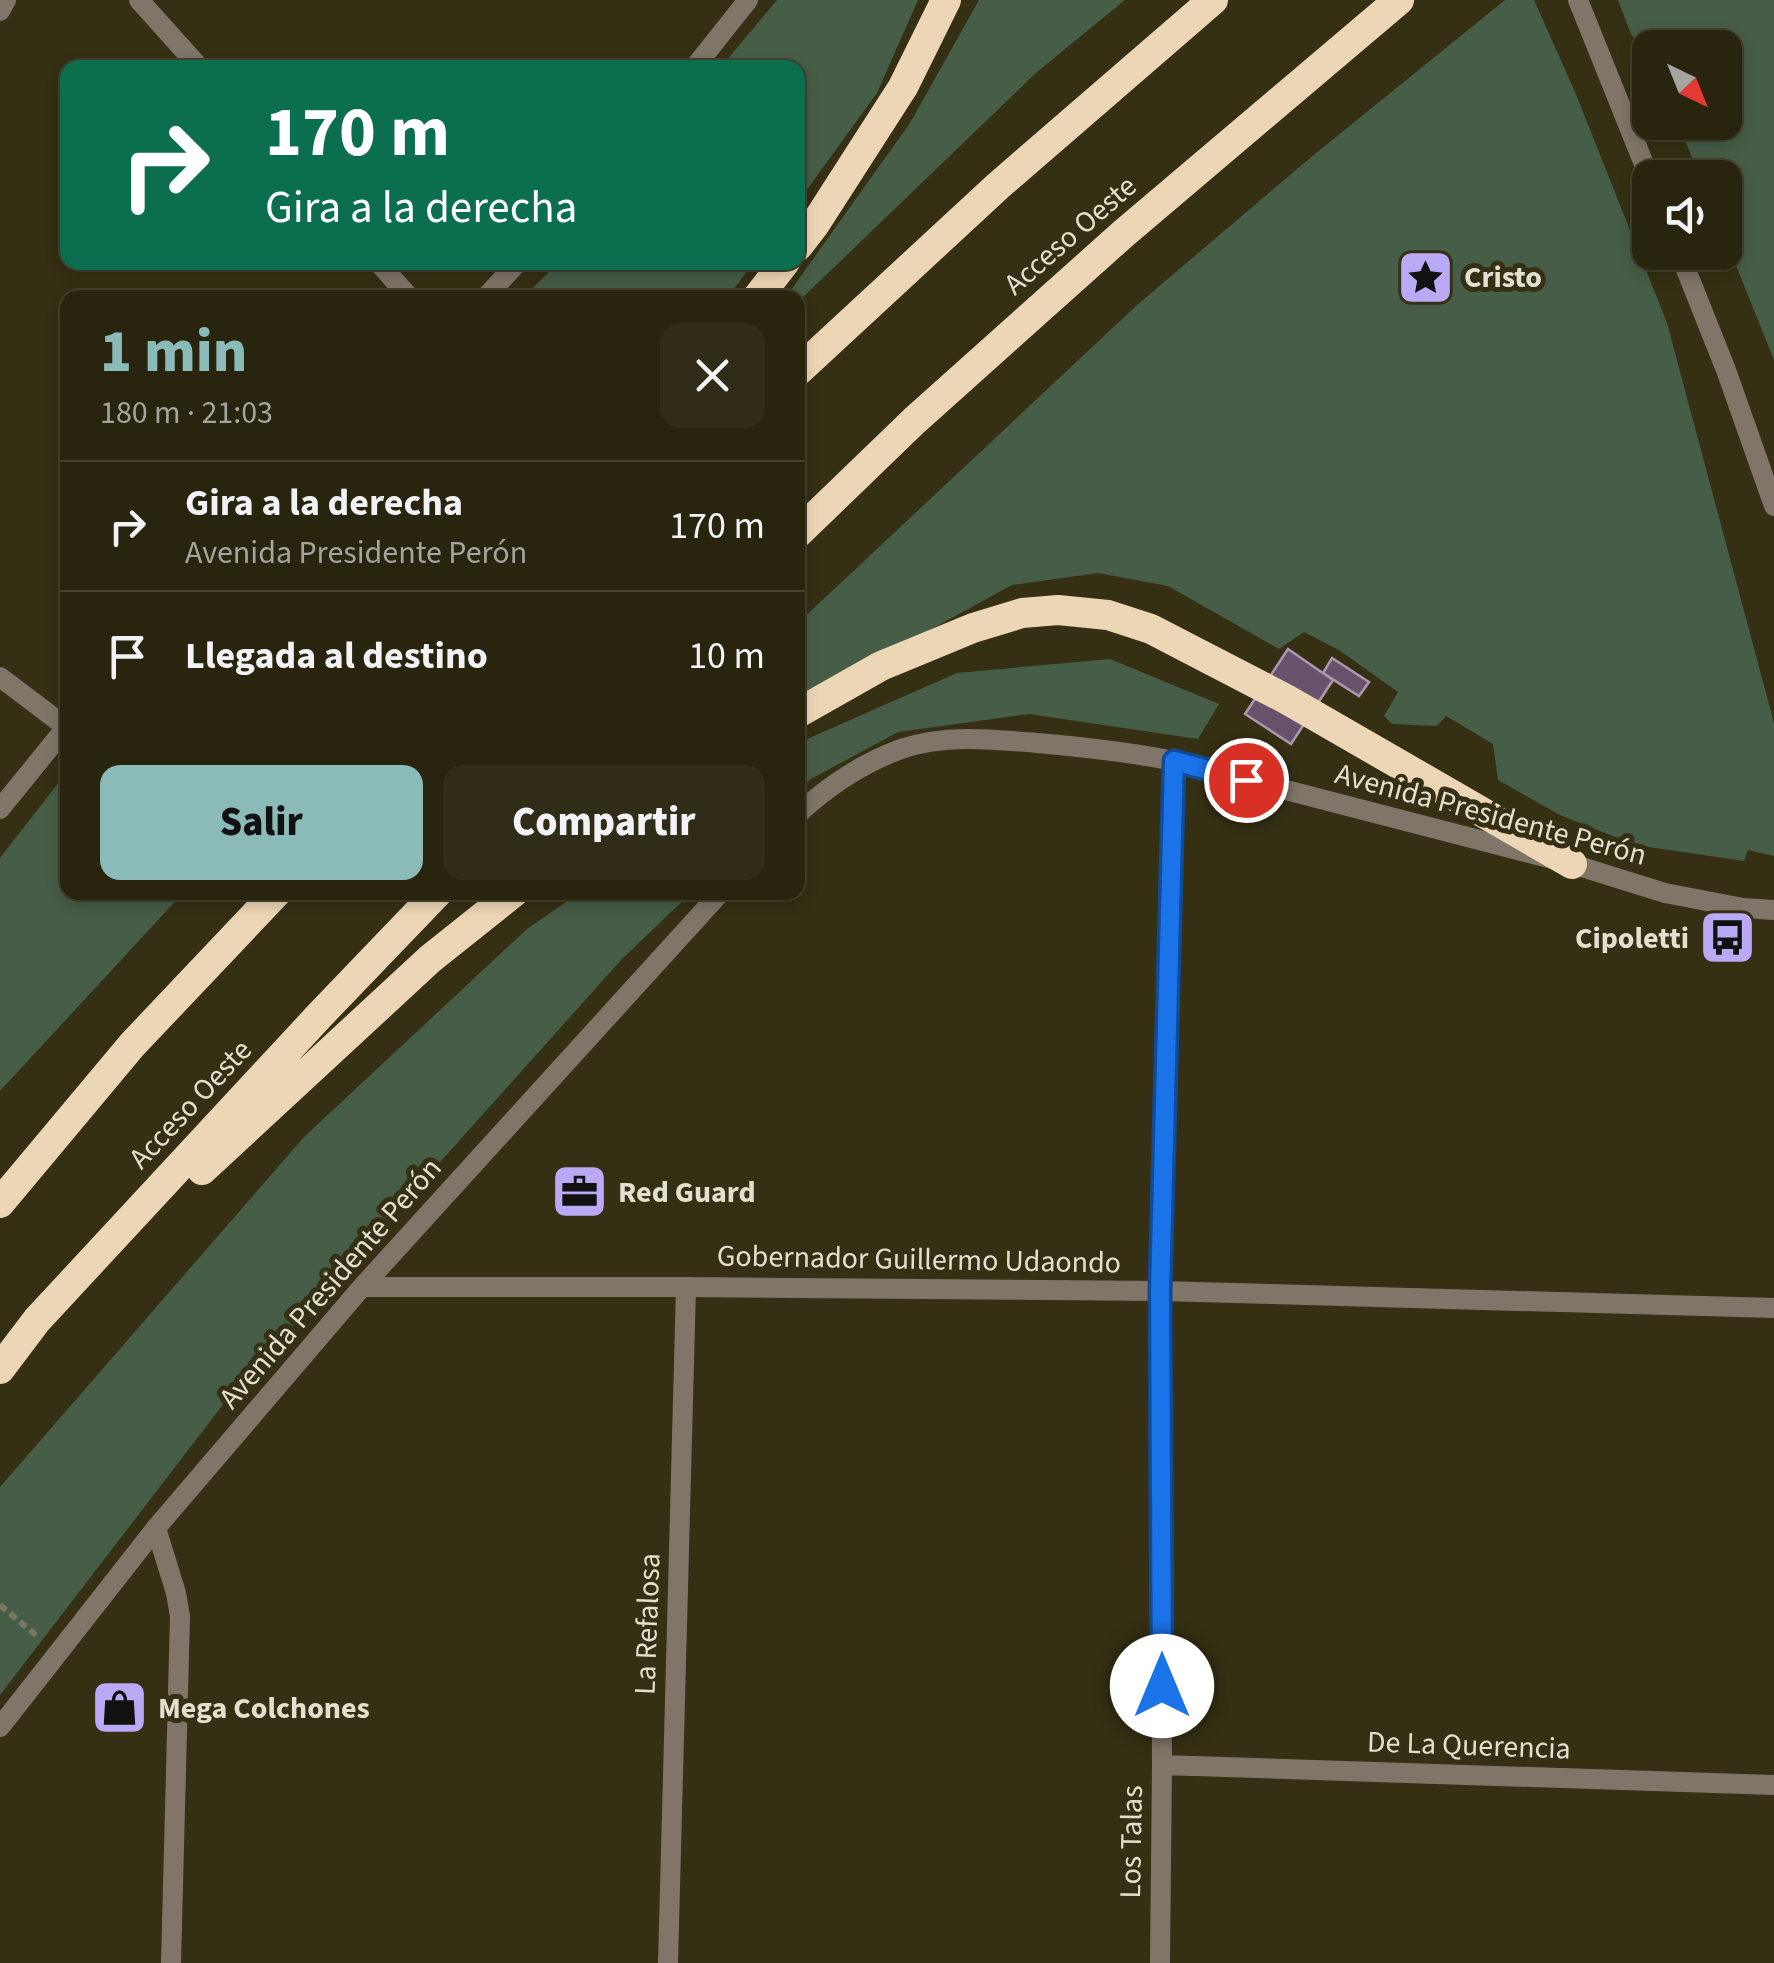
<!DOCTYPE html>
<html lang="es">
<head>
<meta charset="utf-8">
<style>
  :root { --surface:#28240e; --page:#302c17; --text:#f1f3f6; --muted:#a5a49e; --line:#44412e; --accent:#8bbbb9 }
  body { margin:0; font-family:"Source Sans 3",sans-serif; background:var(--page); color:var(--text); height:100vh; display:flex; flex-direction:column; font-size:38px; white-space:nowrap }
  * { box-sizing:border-box; margin:0 }
  p { font-size:32px; color:var(--muted) }
  .icon { flex:none; width:55px; height:55px; fill:none; stroke:currentColor; stroke-width:2; stroke-linecap:round; stroke-linejoin:round }
  .map { position:relative; flex:1; overflow:hidden }
  .side { position:absolute; left:60px; top:290px; width:745px; height:610px; display:flex; flex-direction:column; background:var(--surface); border-radius:20px; box-shadow:0 5px 15px #0003,0 0 0 2px var(--line) }
  .side>* { flex:none }
  .hud { position:absolute; left:60px; top:60px; width:745px; height:210px; border-radius:20px; box-shadow:0 5px 15px #0003,0 0 0 2px var(--line); background:#0b6e4f; color:#fff; overflow:hidden }
  .needle { width:65px; rotate:137deg }
  .controls { position:absolute; left:1632px; top:30px; display:grid; gap:20px }
  .controls a { display:grid; place-items:center; width:110px; height:110px; border-radius:20px; background:var(--surface); box-shadow:0 5px 15px #0003,0 0 0 2px var(--line); font-size:50px }
  .pin { position:absolute; display:grid; place-items:center; width:85px; height:85px; color:#fff; margin:-42px; border:5px solid #fff; border-radius:50%; box-shadow:0 2px 10px #0007 }
  .me { position:absolute; width:110px; margin:-55px; rotate:0deg; stroke-linejoin:round; filter:drop-shadow(0 0 8px #0008) }
  .turn { display:flex; align-items:center; gap:35px; height:210px; padding:0 40px; font-size:45px }
  .turn .icon { width:130px; height:130px; stroke-width:2.5 }
  .turn b { display:block; font-size:70px; line-height:85px }
  .round { display:grid; place-items:center; flex:none; width:105px; height:105px; border-radius:20px; background:var(--page) }
  .headline { display:flex; align-items:center; justify-content:space-between; height:170px; padding:0 40px }
  h1 { font-size:60px; font-weight:800; line-height:75px; color:var(--accent) }
  .action { display:flex; gap:20px; margin-top:auto; padding:20px 40px }
  .action a { flex:1; height:115px; border-radius:20px; background:var(--accent); color:#111; font-size:40px; font-weight:800; line-height:115px; text-align:center }
  .action a+a { background:var(--page); color:var(--text) }
  ul { padding:0; list-style:none }
  li { display:flex; align-items:center; gap:30px; height:130px; padding:0 40px; border-top:2px solid var(--line) }
  li div { flex:1 }
  li b { display:block; font-size:38px }
  li em { font-style:normal }
  .map>svg:first-child { display:block }
  .green { fill:#465d47 }
  .building { fill:#67526b; stroke:#ad96b0; stroke-width:2.5 }
  .lines { fill:none; stroke-linecap:round; stroke-linejoin:round }
  .path { stroke:#7c7860; stroke-width:6; stroke-dasharray:8 5; stroke-linecap:butt }
  .minor { stroke:#7f7568; stroke-width:20 }
  .tertiary { stroke:#7f7568; stroke-width:20 }
  .motorway { stroke:#edd6b5; stroke-width:30 }
  .route-casing { stroke:#114b97; stroke-width:25 }
  .route { stroke:#1a73e8; stroke-width:18 }
  .labels { text-anchor:middle; stroke-width:10; stroke-linejoin:round; paint-order:stroke }
  .street-label { font-size:30px; fill:#e3e0cf; stroke:#353013 }
  .poi-label { font-size:30px; font-weight:bold; fill:#e3e0cf; stroke:#353013; text-anchor:start }
</style>
</head>
<body>
<div class="map">
<svg width="1774" height="1963" viewBox="0 0 1774 1963">
  <rect width="100%" height="100%" fill="#353013"/>
  <path class="green" d="M777,0H918L877,93L798,202V68L721,67Z
    M979,0H1125L1037,72L798,302V298L786,297L910,123Z
    M1505,0H1534L1575,92L1667,323L1774,723V856L1748,850L1744,861L1635,845L1560,815L1498,780L1493,744L1446,716L1437,726L1392,724L1384,716L1398,692L1339,650L1304,632L1279,649L1168,586L1098,573L1012,585L798,702V623L1137,305L1310,158Z
    M1618,0H1774V360L1725,238V178L1700,177L1678,123L1725,122V48H1650V57L1631,34Z
    M558,263V262L753,263L728,297H524Z
    M1110,659L1219,704L1198,739L1029,714L898,732L811,779L798,791V743L957,673Z
    M67,772L68,892L183,893L0,1091V858Z
    M579,893H691L622,959L225,1402L0,1695V1487L304,1137L527,929Z"/>
  <path class="building" d="M1288,649L1333,680L1291,744L1245,714Z
    M1332,658L1369,682L1359,696L1323,673Z"/>
  <g class="lines">
    <path class="path" d="M0,1605L37,1636"/>
    <path class="minor" d="M139,0L200,68
      M0,11L6,0
      M378,262L410,298
      M0,677L66,727
      M156,1528L176,1593L180,1616L171,1963
      M1162,1765L1774,1785
      M668,1963L686,1287
      M1160,1963L1162,1765L1160,1291L1174,761"/>
    <path class="tertiary" d="M1578,0L1650,179
      M694,68L748,0
      M1679,252L1726,370L1774,506
      M485,298L518,262
      M0,809L68,725
      M798,814C827,787 863,763 901,749C944,734 992,739 1037,743C1083,747 1129,752 1174,761L1572,864L1665,893L1743,908L1774,910
      M362,1287H686L1160,1291L1774,1308
      M0,1727L156,1528L362,1287L721,892"/>
    <path class="motorway" d="M798,246L815,224L903,87L946,0
      M757,298L785,262
      M798,371L998,186L1213,0
      M798,533L914,421L1123,234L1399,0
      M798,713L881,666L973,628L1022,613L1058,610L1108,615L1151,629L1286,699L1572,864
      M202,1170L430,959L514,892
      M0,1203L132,1045L277,892
      M0,1369L37,1320L319,1016L438,892"/>
  </g>
  <g class="lines">
    <defs>
      <path id="route" d="M1162,1686L1160,1291L1174,761L1246,780"/>
    </defs>
    <use href="#route" class="route-casing"/>
    <use href="#route" class="route"/>
  </g>
  <defs>
    <symbol id="sight-square" viewBox="-11 -11 22 22"><rect x="-9" y="-9" width="18" height="18" rx="4" fill="#baaaf6" stroke="#353013"/><path d="M0-6L1.8-2.2L6-1.7L2.9 1.2L3.7 5.4L0 3.3L-3.7 5.4L-2.9 1.2L-6-1.7L-1.8-2.2Z" fill="#111"/></symbol>
    <symbol id="bus-square" viewBox="-11 -11 22 22"><rect x="-9" y="-9" width="18" height="18" rx="4" fill="#baaaf6" stroke="#353013"/><path d="M-5-6H5V4H4V6H2V4H-2V6H-4V4H-5ZM-3.5-4V0h7V-4ZM-3.5 1.2v1.5H-2V1.2ZM2 1.2v1.5H3.5V1.2Z" fill="#111"/></symbol>
    <symbol id="office-square" viewBox="-11 -11 22 22"><rect x="-9" y="-9" width="18" height="18" rx="4" fill="#baaaf6" stroke="#353013"/><path d="M-6-3h4V-5.5h4V-3h4V5H-6ZM-1-4.5V-3h2v-1.5ZM-6 0V1H6V0Z" fill="#111"/></symbol>
    <symbol id="shop-square" viewBox="-11 -11 22 22"><rect x="-9" y="-9" width="18" height="18" rx="4" fill="#baaaf6" stroke="#353013"/><path d="M-5-2.5h2.3a2.7 3.5 0 0 1 5.4 0H5L5.5 6h-11ZM-1.5-2.5h3a1.5 2.3 0 0 0-3 0Z" fill="#111"/></symbol>
  </defs>
  <g fill-rule="evenodd">
    <use href="#sight-square" x="1394" y="246" width="63" height="63"/>
    <use href="#bus-square" x="1696" y="906" width="63" height="63"/>
    <use href="#office-square" x="548" y="1160" width="63" height="63"/>
    <use href="#shop-square" x="88" y="1676" width="63" height="63"/>
  </g>
  <g class="labels">
    <g class="street-label">
      <text transform="translate(1070 235) rotate(-41)" y="10">Acceso Oeste</text>
      <text transform="translate(1491 814) rotate(15)" y="10">Avenida Presidente Perón</text>
      <text transform="translate(190 1104) rotate(-47)" y="10">Acceso Oeste</text>
      <text transform="translate(919 1259) rotate(1)" y="10">Gobernador Guillermo Udaondo</text>
      <text transform="translate(330 1283) rotate(-49)" y="10">Avenida Presidente Perón</text>
      <text transform="translate(647 1624) rotate(-88)" y="10">La Refalosa</text>
      <text transform="translate(1469 1745) rotate(2)" y="10">De La Querencia</text>
      <text transform="translate(1131 1842) rotate(-89)" y="10">Los Talas</text>
    </g>
    <g class="poi-label">
      <text x="1464" y="287">Cristo</text>
      <text x="1689" y="948" text-anchor="end">Cipoletti</text>
      <text x="618" y="1202">Red Guard</text>
      <text x="158" y="1718">Mega Colchones</text>
    </g>
  </g>
</svg>
<div class="controls">
<a><svg class="needle" viewBox="-14 -14 28 28"><path d="M0-13l5 13h-10z" fill="#e53935"/><path d="M0 13l5-13h-10z" fill="#a5a49e"/></svg></a>
<a><svg class="icon" aria-label="sound" viewBox="0 0 24 24"><path d="M4 9h4l5-4v14l-5-4H4zM17 9q2 3 0 6"/></svg></a>
</div>
<div class="pin" style="left:1246px;top:780px;background:#d93025"><svg class="icon" aria-label="arrive" viewBox="0 0 24 24"><path d="M6 21V4h12l-3 4 3 4H6"/></svg></div>
<svg class="me" style="left:1162px;top:1686px" viewBox="-20 -20 40 40"><circle r="19" fill="#fff"/><path d="M0-13L10 11 0 6-10 11z" fill="#1a73e8"/></svg>
<div class="hud">
<div class="turn"><svg class="icon" aria-label="right" viewBox="0 0 24 24"><path d="M7 20v-9h11M14 6l5 5-5 5"/></svg><div><b>170 m</b>Gira a la derecha</div></div>
</div>
<section class="side">
<div class="headline"><div><h1>1 min</h1><p>180 m · 21:03</p></div><a class="round"><svg class="icon" aria-label="close" viewBox="0 0 24 24"><path d="M6 6l12 12M18 6L6 18"/></svg></a></div>
<ul>
<li><svg class="icon" aria-label="right" viewBox="0 0 24 24"><path d="M7 20v-9h11M14 6l5 5-5 5"/></svg><div><b>Gira a la derecha</b><p>Avenida Presidente Perón</p></div><em>170 m</em></li>
<li><svg class="icon" aria-label="arrive" viewBox="0 0 24 24"><path d="M6 21V4h12l-3 4 3 4H6"/></svg><div><b>Llegada al destino</b></div><em>10 m</em></li>
</ul>
<div class="action"><a>Salir</a><a>Compartir</a></div>
</section>
</div>
</body>
</html>
